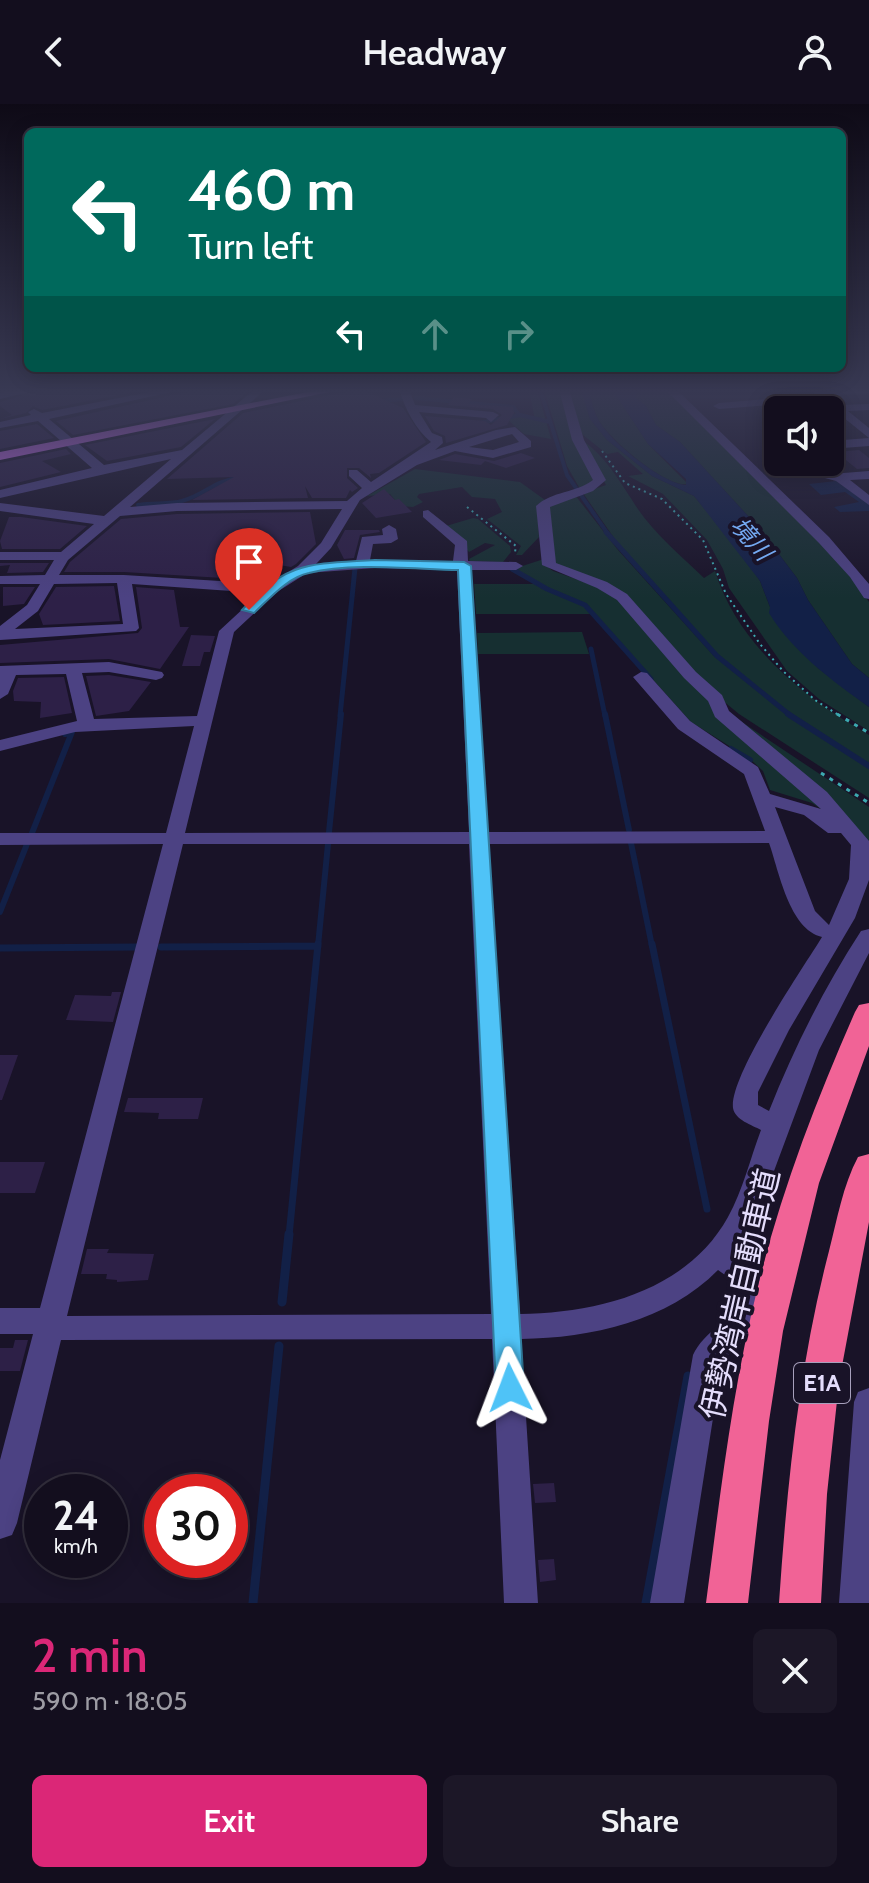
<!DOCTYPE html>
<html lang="en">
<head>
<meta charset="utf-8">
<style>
  :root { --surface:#130e1e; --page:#1c1727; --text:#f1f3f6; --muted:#9d9ca4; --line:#322e3c; --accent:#db2777 }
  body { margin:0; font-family:Cabin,"Noto Sans JP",sans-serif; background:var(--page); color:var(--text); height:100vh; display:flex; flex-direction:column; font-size:30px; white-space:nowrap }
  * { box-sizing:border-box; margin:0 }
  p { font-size:26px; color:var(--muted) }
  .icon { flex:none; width:44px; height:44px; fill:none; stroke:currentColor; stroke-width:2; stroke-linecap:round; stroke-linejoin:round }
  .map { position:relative; height:1499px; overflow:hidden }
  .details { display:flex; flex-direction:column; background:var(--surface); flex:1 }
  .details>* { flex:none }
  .banner { position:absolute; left:24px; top:24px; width:822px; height:244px; border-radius:12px; box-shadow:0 4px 20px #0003,0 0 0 2px var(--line); background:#00695c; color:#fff; overflow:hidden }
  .tools { position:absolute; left:764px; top:292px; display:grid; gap:16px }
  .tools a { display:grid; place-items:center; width:80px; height:80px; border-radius:12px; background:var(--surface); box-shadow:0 4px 20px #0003,0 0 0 2px var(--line); font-size:40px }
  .speed { position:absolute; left:24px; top:1370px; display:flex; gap:16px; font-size:40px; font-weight:700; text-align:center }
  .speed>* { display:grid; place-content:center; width:104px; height:104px; border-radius:50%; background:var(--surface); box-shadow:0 4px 20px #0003,0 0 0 2px var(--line); line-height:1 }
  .speed small { font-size:20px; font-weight:400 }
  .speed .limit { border:12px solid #d22; background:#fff; color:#111 }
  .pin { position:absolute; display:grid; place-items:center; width:68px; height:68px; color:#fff; margin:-82px -34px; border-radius:50% 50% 50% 0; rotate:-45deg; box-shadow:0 0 8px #0007 }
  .pin .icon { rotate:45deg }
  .me { position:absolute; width:88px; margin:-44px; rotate:357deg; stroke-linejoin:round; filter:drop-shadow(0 0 6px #0008) }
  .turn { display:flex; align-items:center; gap:28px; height:168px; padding:0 32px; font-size:36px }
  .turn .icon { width:104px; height:104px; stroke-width:2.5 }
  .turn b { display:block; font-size:56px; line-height:68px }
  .lanes { display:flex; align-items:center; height:76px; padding:0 32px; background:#0003; justify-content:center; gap:40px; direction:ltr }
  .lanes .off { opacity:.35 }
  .round { display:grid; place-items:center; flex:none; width:84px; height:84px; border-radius:12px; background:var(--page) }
  .head { display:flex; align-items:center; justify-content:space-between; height:136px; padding:0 32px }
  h1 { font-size:48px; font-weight:600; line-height:60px; color:var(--accent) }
  .button { display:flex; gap:16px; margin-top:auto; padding:16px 32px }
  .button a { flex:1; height:92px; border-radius:12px; background:var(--accent); color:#fff; font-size:32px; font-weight:600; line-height:92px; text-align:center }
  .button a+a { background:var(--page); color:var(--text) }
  header { display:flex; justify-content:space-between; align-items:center; height:104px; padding:0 32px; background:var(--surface); font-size:36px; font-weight:600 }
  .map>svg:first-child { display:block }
  .green { fill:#162f31 }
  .water { fill:#122047 }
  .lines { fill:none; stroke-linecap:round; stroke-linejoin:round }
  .stream-far4 { stroke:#122047; stroke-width:4 }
  .stream-far3 { stroke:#122047; stroke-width:5 }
  .stream-far2 { stroke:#122047; stroke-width:6 }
  .stream-far1 { stroke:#122047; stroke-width:7 }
  .stream { stroke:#122047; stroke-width:9 }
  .building { fill:#2d2047 }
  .path-far1 { stroke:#3caab1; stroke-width:2; stroke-dasharray:2 4; stroke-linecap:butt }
  .path { stroke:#3caab1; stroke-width:3; stroke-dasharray:4 6; stroke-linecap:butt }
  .minor { fill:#4c4283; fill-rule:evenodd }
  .major { fill:#d06ef2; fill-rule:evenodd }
  .highway { fill:#f16396; fill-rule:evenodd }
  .route { fill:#4fc3f7; stroke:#337fa1; stroke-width:2 }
  .labels { text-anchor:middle; stroke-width:8; stroke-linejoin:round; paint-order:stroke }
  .far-water-label { font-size:24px; font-style:italic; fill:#74a9f2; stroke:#191328 }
  .shield { fill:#191328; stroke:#a7a0bc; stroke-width:2 }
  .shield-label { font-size:24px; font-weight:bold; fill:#e4ddfc }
  .near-street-label { font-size:32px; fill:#e4ddfc; stroke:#191328 }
</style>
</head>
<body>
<header><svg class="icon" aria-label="back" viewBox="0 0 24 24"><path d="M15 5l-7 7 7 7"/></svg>Headway<svg class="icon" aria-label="person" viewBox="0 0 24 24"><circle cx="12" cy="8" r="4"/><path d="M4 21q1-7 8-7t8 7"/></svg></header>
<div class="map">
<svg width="869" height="1499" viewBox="0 0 869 1499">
  <rect width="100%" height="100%" fill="#191328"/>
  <path class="green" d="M529,285H537L551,335L524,330L507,315L520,312L535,316Z
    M544,285H561L570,322L597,377L580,385L567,362Z
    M568,285H581L590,315L607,336L652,372L694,392L745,454L760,477L770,503L818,564L869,603V627L819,595L787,567L729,484L723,465L707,436L663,390L628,372L643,370L618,348L607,350L583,331L576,321Z
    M588,285H612L648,340L688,380C667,385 608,334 598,315C594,306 591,295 588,285Z
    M639,285H668L850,470L869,498V574L852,560L808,496L797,474L760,425L680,338L656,321L646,302L635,293Z
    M582,336C605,352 617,373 632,396C650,426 679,450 704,474L715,467C738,541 804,594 869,631V660L783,604L719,552L623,447L583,389L606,381Z
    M415,365L520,378L545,396L537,401L539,433L522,451H516L521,442L487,415L502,408L495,395L472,393L462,383L419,390L417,393L423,398L413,403L400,402L390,390L367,392Z
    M575,391L618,446L714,552L780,605L869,663V694L739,610L710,586L628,494L556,463L549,399Z
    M473,414L478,415L510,442L511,448L503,458L470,457L469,455L495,441L485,439L469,448L446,422Z
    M544,455L545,461L553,467L610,487L692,578L830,711L812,699L770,686L763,667L750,655L691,618L594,510H476L474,480H536L548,486L513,465Z
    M582,528L589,550H478L477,529Z
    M727,608L869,703V771V741Z"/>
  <path class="water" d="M581,285H588C591,294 593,306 598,315C608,336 663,380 686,381V375L648,340L612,285H639L635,293L646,302L656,321L680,338L760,425L797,474L808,496L852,560L869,574V603C832,577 793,548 769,509L770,503L760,477L698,397L694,392L652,372L607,336L590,315Z
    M836,377L869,400V407L840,408L834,403L859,398L845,388L821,391L809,380Z"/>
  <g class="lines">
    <path class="stream-far4" d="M540,285L567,371L608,430
      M416,294L513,303L519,311
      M380,297L402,295
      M479,319L520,311L550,318
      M138,401C152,398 170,401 182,397C205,391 214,376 240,374"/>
    <path class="stream-far3" d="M606,428L717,552L791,612
      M512,465L547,485L585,501L651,575
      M591,545L605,612
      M340,612L355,464"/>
    <path class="stream-far2" d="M605,610L629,726
      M788,610L869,662
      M731,645L750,656
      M329,728L341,610
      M32,729L72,628L65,630
      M631,739L652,842
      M0,808L27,740
      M318,842L328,740"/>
    <path class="stream-far1" d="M652,840L707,1105
      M161,843L318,842
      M0,844L139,843
      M289,1132L318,840"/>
    <path class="stream" d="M282,1198L289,1130
      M253,1499L279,1242
      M646,1499L688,1272"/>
  </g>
  <path class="building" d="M44,285H150L42,306L33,302L26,309L0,315L12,311L0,302V298Z
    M188,285H197V288L251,285L233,300L73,331L56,317L186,288Z
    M347,285H361L403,304L426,338L379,369L370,370L371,374L359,364H347V374L358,384L352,388L350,386L346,394H312L305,382L308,394L192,396L234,373L167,375L243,309L345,288Z
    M454,293L472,295L468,300L513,303L514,309L507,321L446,339L445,332L434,327L425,312L485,317L491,321L502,311L493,305L448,301Z
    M215,315L181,343L107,357L85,341Z
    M37,320L54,334L0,345V327Z
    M66,345L71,350L42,357L61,368L0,383V359Z
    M859,346L869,354V364L857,365L836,348Z
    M521,349L535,354L506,364L485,357L481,361L439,356L455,350L494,357Z
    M384,385L395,396L399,395L412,408L376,414L362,399Z
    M310,408L316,440L296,460L291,463L279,461L258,476L124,468H64L70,458L121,415L177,410Z
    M9,413H21L87,422L60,445H2L0,437Z
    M345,426H379L380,428L360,431L354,454L344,455L337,441Z
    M0,459H49L43,468L7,469L10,461L0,462Z
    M114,482L120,517L43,521L39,510L56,483Z
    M3,483H35L24,500L3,502Z
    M136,483L174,486L180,523H189L160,565L109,555L0,559V541L138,529L142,524Z
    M191,531L215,532L210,548H204L200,562H182Z
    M109,571L151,578L129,607L96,612L86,572Z
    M64,573L72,609L40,614L41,598L14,597L13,587L18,574Z
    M112,888H121L113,918L66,916L75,891L111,892Z
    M0,951H18L2,996H0Z
    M128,994H203L198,1015H158L159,1009L124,1008Z
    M0,1058H45L35,1089H0Z
    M87,1145H109L107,1149L154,1150L148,1176L117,1178V1176L106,1175L107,1170H81Z
    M15,1236H28L20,1267H0V1244H13Z
    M554,1379L556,1398L535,1399L533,1380Z
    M554,1455L556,1476L540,1478L538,1456Z"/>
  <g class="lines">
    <path class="path-far1" d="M602,347L625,379L662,395L703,436L726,490L760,540L783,567L815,596L840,612
      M467,403L516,442L515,448"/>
    <path class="path" d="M837,610L869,629
      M821,669L869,699"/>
    <path class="minor" d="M20,285H41L0,295V289Z
      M165,285H185L49,315L104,361L182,346L255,285H266L130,403L177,399L347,397L362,384L349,372V366H357L371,378L431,338C416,326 405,305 399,285H409L415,301L493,308L499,311L491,318L486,314L419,308L432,329L442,333L443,339L435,346L496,326L515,323L531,337V343L493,354L455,347L417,361L360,396L331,444L316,460L356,457L362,433L383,431L382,425L389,421L396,425L398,435L391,439L373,440L370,456L453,457L455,441L423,413V407L428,406L467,437L468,457L516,458L523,462L516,466H471L488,728L765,727L744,670L678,625L633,573L641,568L647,569L690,617L758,663L770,690L821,705L715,613L708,597L684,574L617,496L597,484L542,461L536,402C552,387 576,389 593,376L572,336L559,285H569L584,336L606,376L593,387L550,403L556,459L607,478L627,490L696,568L722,591L729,607L827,688L869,737V776L855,814L789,926L758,988V1001L769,1007C794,944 824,884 861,827L869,825V849L819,946L761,1102L735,1147L759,1165L772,1190L756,1225L722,1257L684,1499H650L693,1251C704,1227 731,1218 744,1190L739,1181L718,1166C668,1217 591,1234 521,1235L538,1499H504L492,1235L61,1236L17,1419L12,1431L0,1435V1356L33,1230H0V1204H40L163,740L0,741V729H166L194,622L75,628L0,647V636L77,617L66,570L16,571L8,590L0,595V562L109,558L162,568L164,571L162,574L156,576L109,568L82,569L94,615L197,612L219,527L260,489L132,480L139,524L136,527L0,536V522L27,501L40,480H0V472L45,471L54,456H0V448H61L94,420L0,407V399L104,412L171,355L0,394V386L92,364L38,317L0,324V318L31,311L28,308L34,305L42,309ZM512,330L519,338L493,346L469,343ZM342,405L321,439L298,462L269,480L124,471H59L68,456L120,412L177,407ZM375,464L457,466L469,728L185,729L234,528L277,488L307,469ZM117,479L123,520L15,525L38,507L54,480ZM775,703L804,711L828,729H841L851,741L849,775L829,821L815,807ZM769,739C779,767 789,825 822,833C803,864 729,972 733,1004C735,1016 752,1021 761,1026C750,1055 743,1086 728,1113C687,1187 598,1209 520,1210L489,740ZM183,740H469L491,1210L67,1212Z
      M665,285H676L829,433L869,480V495L864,494L850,473L819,439Z
      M810,285H869V289L829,291L840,301L869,300V306L848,307L869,324V334L823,297L719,305L713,302L719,299L816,291Z
      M869,334V342L830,345V337Z
      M869,367V375L850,376L869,391V401L836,377L825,374L831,370Z
      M869,1284V1499H839L854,1298L858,1288Z"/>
    <path class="major" d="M323,285H344L0,356V348Z"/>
    <path class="highway" d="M869,899V942L819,1079L783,1227L769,1317L748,1499H706C720,1393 732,1286 758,1182C781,1087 816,997 855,908L859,901Z
      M869,1050V1118L839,1278L827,1390L821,1499H779C787,1381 799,1262 829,1147C837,1116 843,1081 858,1053Z"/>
  </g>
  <linearGradient id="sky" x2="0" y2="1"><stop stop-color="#0e0a16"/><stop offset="0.58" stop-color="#383953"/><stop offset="1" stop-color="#383953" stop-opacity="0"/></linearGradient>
  <rect width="869" height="495" fill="url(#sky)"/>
  <path class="route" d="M375,456L464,458L471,462L524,1284L519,1293L510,1297L500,1293L496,1284L458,466C413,465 351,458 309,469C288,473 269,495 254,509L242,506C285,456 315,460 375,456Z"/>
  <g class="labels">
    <g class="far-water-label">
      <text transform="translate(751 435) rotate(49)" y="8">境川</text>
    </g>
    <rect class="shield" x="794" y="1259" width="56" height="40" rx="6"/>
    <g class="shield-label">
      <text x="822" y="1287">E1A</text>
    </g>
    <g class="near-street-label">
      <text transform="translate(740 1190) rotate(-77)" y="11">伊勢湾岸自動車道</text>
    </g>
  </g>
</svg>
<div class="tools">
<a><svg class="icon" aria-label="sound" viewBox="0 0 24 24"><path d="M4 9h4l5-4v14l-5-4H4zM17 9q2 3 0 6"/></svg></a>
</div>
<div class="speed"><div>24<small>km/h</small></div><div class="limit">30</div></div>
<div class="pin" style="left:249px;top:506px;background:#d93025"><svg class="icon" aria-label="arrive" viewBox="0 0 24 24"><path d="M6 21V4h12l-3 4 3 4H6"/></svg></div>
<svg class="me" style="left:510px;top:1284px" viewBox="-20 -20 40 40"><path d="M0-17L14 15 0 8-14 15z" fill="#4fc3f7" stroke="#fff" stroke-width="4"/></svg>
<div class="banner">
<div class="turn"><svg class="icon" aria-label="left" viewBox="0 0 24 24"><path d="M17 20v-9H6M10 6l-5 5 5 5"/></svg><div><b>460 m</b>Turn left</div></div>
<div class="lanes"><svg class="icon" aria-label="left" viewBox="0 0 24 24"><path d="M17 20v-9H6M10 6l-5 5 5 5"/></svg><svg class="icon off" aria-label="ahead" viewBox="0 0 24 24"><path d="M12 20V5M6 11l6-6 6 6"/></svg><svg class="icon off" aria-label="right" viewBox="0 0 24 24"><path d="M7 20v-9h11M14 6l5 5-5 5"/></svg></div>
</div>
</div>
<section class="details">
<div class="head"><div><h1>2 min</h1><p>590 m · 18:05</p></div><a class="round"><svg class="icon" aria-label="close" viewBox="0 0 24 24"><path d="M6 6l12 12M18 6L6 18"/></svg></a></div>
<div class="button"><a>Exit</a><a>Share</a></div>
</section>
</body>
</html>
